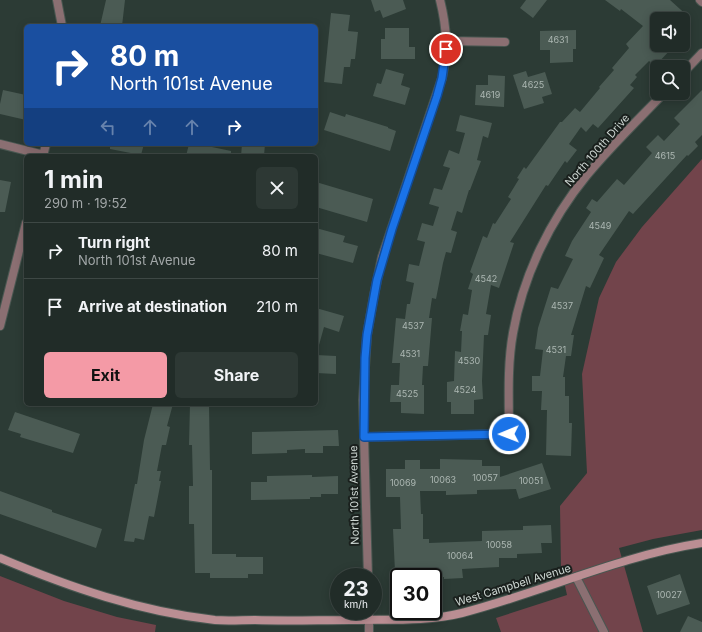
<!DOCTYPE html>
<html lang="en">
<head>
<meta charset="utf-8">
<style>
  :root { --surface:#212c28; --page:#2d3834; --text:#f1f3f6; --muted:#a2a7a8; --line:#3e4845; --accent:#f49aa6 }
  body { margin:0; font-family:Inter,sans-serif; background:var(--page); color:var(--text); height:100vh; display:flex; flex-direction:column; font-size:15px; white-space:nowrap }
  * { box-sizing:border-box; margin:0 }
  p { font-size:13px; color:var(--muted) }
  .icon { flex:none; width:22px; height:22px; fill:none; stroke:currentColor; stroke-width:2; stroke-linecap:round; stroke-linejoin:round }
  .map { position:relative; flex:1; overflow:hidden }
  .drawer { position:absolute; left:24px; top:154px; width:294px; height:252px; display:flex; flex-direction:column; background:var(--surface); border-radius:6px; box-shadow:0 2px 10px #0003,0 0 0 1px var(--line) }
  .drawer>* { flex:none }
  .top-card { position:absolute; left:24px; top:24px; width:294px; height:122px; border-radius:6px; box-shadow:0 2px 10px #0003,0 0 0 1px var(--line); background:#1a4fa0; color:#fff; overflow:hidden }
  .controls { position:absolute; left:650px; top:12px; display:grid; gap:8px }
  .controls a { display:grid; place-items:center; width:40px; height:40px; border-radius:6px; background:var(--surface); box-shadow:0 2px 10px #0003,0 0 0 1px var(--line); font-size:20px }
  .speed { position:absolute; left:330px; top:568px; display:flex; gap:8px; font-size:20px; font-weight:700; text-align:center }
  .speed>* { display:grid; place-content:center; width:52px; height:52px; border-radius:50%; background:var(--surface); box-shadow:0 2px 10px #0003,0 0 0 1px var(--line); line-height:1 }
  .speed small { font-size:10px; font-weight:400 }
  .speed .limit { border:2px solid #111; border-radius:6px; background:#fff; color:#111 }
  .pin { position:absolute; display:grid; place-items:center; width:34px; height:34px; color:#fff; margin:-17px; border:2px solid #fff; border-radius:50%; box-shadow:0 1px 4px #0007 }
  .me { position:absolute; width:44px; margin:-22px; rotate:269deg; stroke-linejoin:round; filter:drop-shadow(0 0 3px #0008) }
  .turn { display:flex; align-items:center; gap:14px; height:84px; padding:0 20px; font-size:18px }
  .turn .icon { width:52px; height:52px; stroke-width:2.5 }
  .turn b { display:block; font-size:28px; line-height:34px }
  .lanes { display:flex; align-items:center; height:38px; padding:0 20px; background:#0003; justify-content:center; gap:20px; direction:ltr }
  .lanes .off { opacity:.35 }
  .round { display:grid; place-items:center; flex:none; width:42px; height:42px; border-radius:6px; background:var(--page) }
  .summary { display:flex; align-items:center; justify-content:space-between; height:68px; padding:0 20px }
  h1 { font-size:24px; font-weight:700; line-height:30px }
  .primary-button { display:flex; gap:8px; margin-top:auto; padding:8px 20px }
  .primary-button a { flex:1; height:46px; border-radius:6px; background:var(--accent); color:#111; font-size:16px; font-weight:700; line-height:46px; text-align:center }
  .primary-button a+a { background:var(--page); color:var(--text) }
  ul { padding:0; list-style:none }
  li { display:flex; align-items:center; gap:12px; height:56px; padding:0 20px; border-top:1px solid var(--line) }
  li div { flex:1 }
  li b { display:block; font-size:15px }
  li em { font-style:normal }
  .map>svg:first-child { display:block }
  .green { fill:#72444b }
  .building { fill:#4b5b54 }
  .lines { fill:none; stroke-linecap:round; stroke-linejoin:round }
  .street-casing { stroke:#495751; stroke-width:10 }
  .secondary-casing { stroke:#495751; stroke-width:10 }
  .street { stroke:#8b6f72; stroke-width:8 }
  .secondary { stroke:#ba8e93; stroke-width:8 }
  .route-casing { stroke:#114b97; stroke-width:10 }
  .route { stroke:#1a73e8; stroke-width:7 }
  .labels { text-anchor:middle; stroke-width:4; stroke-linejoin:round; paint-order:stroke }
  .number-label { font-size:9px; fill:#acb7b2 }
  .street-label { font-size:11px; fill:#cdd6d2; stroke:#1a201d }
</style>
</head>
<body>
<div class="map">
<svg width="702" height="632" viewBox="0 0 702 632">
  <rect width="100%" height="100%" fill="#2c3b35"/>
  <path class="green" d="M702,159V530L653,539L619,548L643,632H501L496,618L567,595L561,568L560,506L587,473L582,374L599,298L616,262L642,227Z
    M0,576L64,601L117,617L156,625L155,632H0Z"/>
  <path class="building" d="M106,0H125L122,26H100Z
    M371,0H403L406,9L383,18L380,10L375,12Z
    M526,0H547L533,18L520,8Z
    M605,0H670L691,19H657V45H675L655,66L649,61L635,75L637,77L630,85L634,88L598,128L593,124L586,132L581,127L569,144L577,150L567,163L565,161L548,186L546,185L510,242L514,243L499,288L491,285L486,314L491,315L488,335H484L482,381L483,399L474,400V414H451V402H447V382L454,381L455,351L461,352L462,331H460L463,314L468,315L472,290L468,289L473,274L470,272L483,236L487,238L493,223L495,224L511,199L508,197L519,179L517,178L524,167L526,169L560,122H562L575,108L580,112L600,88L599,87L614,70L612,68L629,48L626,44L643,26L621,9L620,11Z
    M331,13L350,15L348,31L358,32L355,59H351L350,67H344L342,84L324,82Z
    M385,28H409V47H415V59H381V39H385Z
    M576,30V49H573V62L550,63V50H540V31Z
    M386,69L404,74L401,85L410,88L405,105L373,96L377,83L381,84Z
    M526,71L528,77L545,72L552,94L542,97L544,103L524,109L513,75Z
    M488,75L505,76L504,107L475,105L476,85H488Z
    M3,90L26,95V120L0,114V104Z
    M702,90V135L695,142L698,146L688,156L687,155L633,214L629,211L599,255L604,258L590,288L586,286L571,335H574L571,356H566L563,377H565V396H569V423H572L571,456L546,455L547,410H541L542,391H532V376H540L543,350L535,349L538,328L551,287L558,289L573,259L565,256L572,241L591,212L586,208L592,199L597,202L617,179L624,185L652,153L646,147L658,135L664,141L680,124L674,118Z
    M330,112L345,117L346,114L388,127V128L396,131L390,151L324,130Z
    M460,115L492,123L488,138L483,136L477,160L481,161L470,190H469L462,213L457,211L451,230L457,232L451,253L446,252L443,263L436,299L432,298L429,318H432L428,366H423L422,385H424V414L401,413V402H390L391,385H399L400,363H392L396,318L405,319L407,304H410L414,283L406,281L409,264L419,266L425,242L417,240L422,223L433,226L439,207L429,204L434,188L442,190L450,168L443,166L449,150L459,154L465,133L456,131Z
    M110,144H144L141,155L110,149Z
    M189,144H212V147L231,151V156H186Z
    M242,144H265L264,156H241Z
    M0,180L11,182L5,212H0Z
    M316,182L373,199L367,222L316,207Z
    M316,228L345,236L343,242L358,246L353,263L316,253Z
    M316,308L344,316L339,332L324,327L319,345H316Z
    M316,355L336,356V374L316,373Z
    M153,404H173L167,426L170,427L166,445H162L157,471H161L159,481H161L154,517L149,516L144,540L135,538L134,542L124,541L135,484H137L144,440Z
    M190,404H209L210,470H212V554H236V557H263V574H248V578H210V573H195L194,524H189V486H193L192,445H189Z
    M15,412L80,434L73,453L20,437L21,434L8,430Z
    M338,430L339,446H323V453H305V449L287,450V453L252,454V432Z
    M440,459L482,460V466H500V477L542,463L551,489L519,499L516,489L477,490V494L446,495V491H420L421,514H423V539H429V543L482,541V531L523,530V526L551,525L552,543H541L542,553L517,554V558H499V567L462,569L463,578L444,579V577H405V572H395L393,529H401L400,497H386V469H405V460H420V469H440Z
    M312,475V477L338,476V494H321V497H310V499L251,500V482H267V476Z
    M0,491L52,510V512L102,529L96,548L0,514Z
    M680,574L690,604L657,615L647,586Z
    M688,616L702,622V632H680Z"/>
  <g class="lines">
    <defs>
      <path id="street" d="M57,0L62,26
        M700,0L702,2
        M447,41L505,42
        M683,73L702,53
        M0,144L44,155
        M43,156L46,144
        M0,326L26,223
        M364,437L509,434C509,401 507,366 513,333C523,276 550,220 587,175C611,146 638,120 664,93
        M368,577L363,400L367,335L374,295L382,257L442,78C448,50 447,28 440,0
        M576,577L604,632
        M369,611V632"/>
      <path id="secondary" d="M0,558C69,587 141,612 215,620C228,621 242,620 255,620C287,621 318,620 350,620C387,619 426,622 462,613C543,592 619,556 702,543"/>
    </defs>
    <use href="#street" class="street-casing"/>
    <use href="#secondary" class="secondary-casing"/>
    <use href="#street" class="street"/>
    <use href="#secondary" class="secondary"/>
  </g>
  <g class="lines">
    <defs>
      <path id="route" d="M446,49L442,78L437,96L392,229L377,280L367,335L365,358L364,437L509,434"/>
    </defs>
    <use href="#route" class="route-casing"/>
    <use href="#route" class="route"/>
  </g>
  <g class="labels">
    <g class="number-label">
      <text x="558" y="43">4631</text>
      <text x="533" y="88">4625</text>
      <text x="490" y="98">4619</text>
      <text x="665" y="159">4615</text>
      <text x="600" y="229">4549</text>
      <text x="486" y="282">4542</text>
      <text x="562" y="309">4537</text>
      <text x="413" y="329">4537</text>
      <text x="556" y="353">4531</text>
      <text x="410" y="357">4531</text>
      <text x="469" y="364">4530</text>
      <text x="465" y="393">4524</text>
      <text x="407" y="397">4525</text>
      <text x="485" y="481">10057</text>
      <text x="443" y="483">10063</text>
      <text x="531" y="484">10051</text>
      <text x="403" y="486">10069</text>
      <text x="499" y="548">10058</text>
      <text x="460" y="559">10064</text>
      <text x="669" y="598">10027</text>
    </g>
    <g class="street-label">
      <text transform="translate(597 150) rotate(-49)" y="4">North 100th Drive</text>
      <text transform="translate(354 495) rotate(-91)" y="4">North 101st Avenue</text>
      <text transform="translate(513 585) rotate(-17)" y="4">West Campbell Avenue</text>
    </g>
  </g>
</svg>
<div class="controls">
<a><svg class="icon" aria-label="sound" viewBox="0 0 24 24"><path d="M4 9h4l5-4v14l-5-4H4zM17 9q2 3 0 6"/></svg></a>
<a><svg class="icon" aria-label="search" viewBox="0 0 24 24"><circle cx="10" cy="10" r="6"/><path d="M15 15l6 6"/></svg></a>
</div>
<div class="speed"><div>23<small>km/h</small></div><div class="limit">30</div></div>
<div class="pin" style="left:446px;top:49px;background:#d93025"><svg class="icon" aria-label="arrive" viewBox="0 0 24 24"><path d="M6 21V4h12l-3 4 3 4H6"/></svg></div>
<svg class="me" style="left:509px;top:434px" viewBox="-20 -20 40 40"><circle r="17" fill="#1a73e8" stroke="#fff" stroke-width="3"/><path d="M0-11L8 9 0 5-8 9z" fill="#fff"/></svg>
<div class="top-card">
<div class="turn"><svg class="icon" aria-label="right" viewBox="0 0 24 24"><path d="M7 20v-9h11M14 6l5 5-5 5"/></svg><div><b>80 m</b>North 101st Avenue</div></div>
<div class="lanes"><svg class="icon off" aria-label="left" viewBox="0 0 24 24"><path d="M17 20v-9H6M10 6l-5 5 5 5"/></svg><svg class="icon off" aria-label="ahead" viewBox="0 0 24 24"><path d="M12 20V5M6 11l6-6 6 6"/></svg><svg class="icon off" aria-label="ahead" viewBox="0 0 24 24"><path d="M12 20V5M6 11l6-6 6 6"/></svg><svg class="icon" aria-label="right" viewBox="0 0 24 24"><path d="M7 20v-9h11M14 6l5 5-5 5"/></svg></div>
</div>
<section class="drawer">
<div class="summary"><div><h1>1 min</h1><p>290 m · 19:52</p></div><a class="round"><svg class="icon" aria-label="close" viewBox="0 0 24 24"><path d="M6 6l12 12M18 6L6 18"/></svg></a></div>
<ul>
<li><svg class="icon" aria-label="right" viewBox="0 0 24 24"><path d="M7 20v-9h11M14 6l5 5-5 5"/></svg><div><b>Turn right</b><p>North 101st Avenue</p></div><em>80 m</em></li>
<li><svg class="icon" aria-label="arrive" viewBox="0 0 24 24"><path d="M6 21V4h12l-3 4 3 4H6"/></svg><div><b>Arrive at destination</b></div><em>210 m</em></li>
</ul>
<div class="primary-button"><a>Exit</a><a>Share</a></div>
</section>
</div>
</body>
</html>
